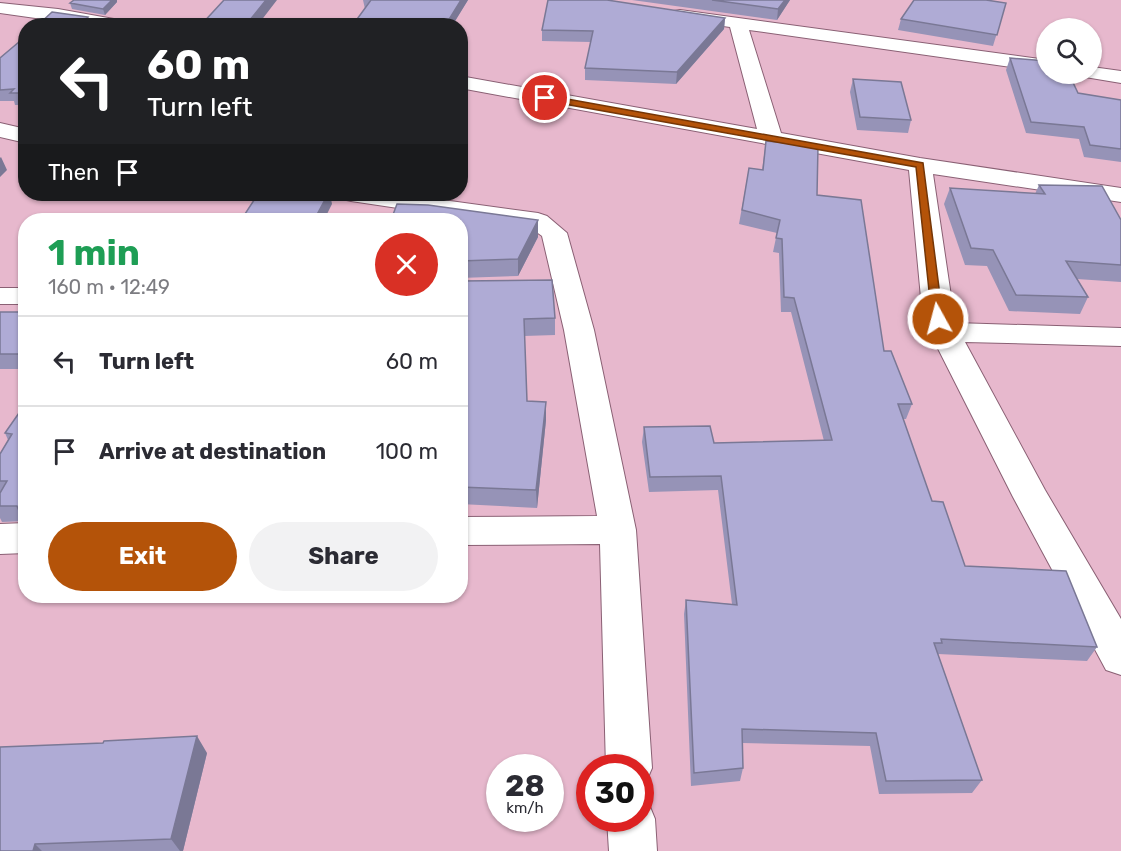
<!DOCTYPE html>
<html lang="en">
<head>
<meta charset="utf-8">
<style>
  :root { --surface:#fff; --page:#f2f2f3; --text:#2b2b33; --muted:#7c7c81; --line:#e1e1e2; --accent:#b45309 }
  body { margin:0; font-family:Rubik,sans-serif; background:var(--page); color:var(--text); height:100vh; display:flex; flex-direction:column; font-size:22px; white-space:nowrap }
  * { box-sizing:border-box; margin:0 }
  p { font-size:20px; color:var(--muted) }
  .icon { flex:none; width:33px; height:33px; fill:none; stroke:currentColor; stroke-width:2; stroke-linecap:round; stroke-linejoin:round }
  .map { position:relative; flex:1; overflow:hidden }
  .drawer { position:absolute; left:18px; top:213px; width:450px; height:390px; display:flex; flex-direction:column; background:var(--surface); border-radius:24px; box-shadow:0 2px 4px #0004 }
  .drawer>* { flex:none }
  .hud { position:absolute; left:18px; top:18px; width:450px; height:183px; border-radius:24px; box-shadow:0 2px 4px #0004; background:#202124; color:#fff; overflow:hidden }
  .controls { position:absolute; left:1036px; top:18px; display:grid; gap:12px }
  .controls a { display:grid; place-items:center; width:66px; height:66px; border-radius:50%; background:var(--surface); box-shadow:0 2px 4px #0004; font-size:30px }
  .speed { position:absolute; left:486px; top:754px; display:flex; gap:12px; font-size:30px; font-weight:700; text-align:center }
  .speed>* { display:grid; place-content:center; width:78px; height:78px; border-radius:50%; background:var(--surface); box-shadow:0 2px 4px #0004; line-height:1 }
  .speed small { font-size:15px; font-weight:400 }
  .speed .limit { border:9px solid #d22; background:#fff; color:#111 }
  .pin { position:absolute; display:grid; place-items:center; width:51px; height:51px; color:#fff; margin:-26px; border:3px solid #fff; border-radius:50%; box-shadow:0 2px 6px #0007 }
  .me { position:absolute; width:66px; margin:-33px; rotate:353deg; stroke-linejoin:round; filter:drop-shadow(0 0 4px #0008) }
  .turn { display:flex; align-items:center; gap:21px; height:126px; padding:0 30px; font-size:27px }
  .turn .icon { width:78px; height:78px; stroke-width:2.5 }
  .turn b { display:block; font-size:42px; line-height:51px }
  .then { display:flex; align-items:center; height:57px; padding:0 30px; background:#0003; gap:12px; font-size:22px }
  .round { display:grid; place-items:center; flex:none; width:63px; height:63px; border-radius:32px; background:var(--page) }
  .summary { display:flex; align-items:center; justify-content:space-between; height:102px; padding:0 30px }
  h1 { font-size:36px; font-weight:700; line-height:45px; color:#1e9e55 }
  .action { display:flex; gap:12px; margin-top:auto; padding:12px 30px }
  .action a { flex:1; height:69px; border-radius:36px; background:var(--accent); color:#fff; font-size:24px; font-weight:700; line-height:69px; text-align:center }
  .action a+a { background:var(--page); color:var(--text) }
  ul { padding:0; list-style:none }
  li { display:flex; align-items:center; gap:18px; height:90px; padding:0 30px; border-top:2px solid var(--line) }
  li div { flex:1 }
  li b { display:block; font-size:22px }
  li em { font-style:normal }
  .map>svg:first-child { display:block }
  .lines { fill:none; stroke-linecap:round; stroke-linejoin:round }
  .street-casing { stroke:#8a6074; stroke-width:2 }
  .street { fill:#fff; fill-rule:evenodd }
  .wall { fill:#9693b7 }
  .shaded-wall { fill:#7a7895 }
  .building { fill:#afabd5; stroke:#7a7895; stroke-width:1.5 }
  .route { fill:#b45309; stroke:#753606; stroke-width:1.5 }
</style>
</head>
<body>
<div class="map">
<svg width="1121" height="851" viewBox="0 0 1121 851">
  <rect width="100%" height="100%" fill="#e7b8cd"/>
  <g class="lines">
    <defs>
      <path id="street" d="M0,3L58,9L125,21L134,26H92L0,13Z
        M680,10L1047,60V72L749,30L781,133L920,158L1121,188V202L933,174L955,323L1121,328V346L965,342L1045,490L1121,619V675L1106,670L1013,497L923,319L909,170L460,88V76L757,129L730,27L674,19L671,15L674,11Z
        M1092,67L1121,71V83L1085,77L1082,74H1092Z
        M0,123L26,129V143L0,137Z
        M339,194H399L538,213L547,216L567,233L594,330L636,530L652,768L645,784L640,786V768H606L600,544L460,545V517L597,516L564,330L542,236L531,228L351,201L342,199Z
        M0,288H26V304H0Z
        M26,523V553L0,554V524Z
        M640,799L648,802L655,819L657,851H609L607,819H640Z"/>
    </defs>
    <use href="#street" class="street-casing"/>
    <use href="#street" class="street"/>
  </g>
  <path class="wall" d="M363,0H468L452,26H352L365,9Z
    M632,0H790L777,20Z
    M117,2L105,15L72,9L70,3Z
    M1006,3L993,46L898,30L901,19Z
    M725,18L724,29L676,84L585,80V68L591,42L542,41V30Z
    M26,36V105H15L14,101H0V58Z
    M1010,58L1078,93L1121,100V162L1084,157L1079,139L1026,133L1006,70Z
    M853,79L911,120L908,133L857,130L850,92Z
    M766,141L817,195L884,351L912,404L906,419H903L932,501L965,566L1097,647L1087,661L938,654L982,780L972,793L879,794L870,746L743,743V768L740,781L691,786L684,614L686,600L732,604L718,490L649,492L642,442L644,427L714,443L824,441L791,312H781L779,253L773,252L777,233L739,224L749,168L762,170Z
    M1039,185L1121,220V282L1077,279L1088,297L1080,314L1009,311L987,266L965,265L944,204L950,188L1035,194Z
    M460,220L538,237L518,276L460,278Z
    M460,281L555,318V335L524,336L527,401L546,402V420L537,508L460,504Z
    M0,312H26V369H0Z
    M26,403V521L2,522L0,518V454L8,440L5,433Z
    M207,753L183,851H0Z"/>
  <path class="shaded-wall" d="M112,0H117V2L105,15L103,9Z
    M266,0H277L257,26H245Z
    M461,0H468L452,26H445Z
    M785,0H790L777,20L778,9Z
    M88,17L91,26H80Z
    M725,18L724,29L676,84L677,72Z
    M1,157L7,170L0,177V158Z
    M328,194H330L332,204L324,220H314Z
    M538,220V237L518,276V259Z
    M546,402V420L537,508L536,490Z
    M197,736L207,753L183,851H180L171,839Z
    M35,844L42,851H33Z"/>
  <path class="building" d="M74,0H112L103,9L70,3Z
    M224,0H266L245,26H200Z
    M371,0H461L445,26H352Z
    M548,0H607L725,18L677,72L585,68L593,31L542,30Z
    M712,0H785L778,9Z
    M914,0H986L1006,3L997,35L901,19Z
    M52,12L88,17L80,26H37Z
    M26,36V93H10L14,89L0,90V58Z
    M1010,58L1047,61V74H1069L1078,93L1121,100V149L1090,145L1084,127L1031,122Z
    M853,79L901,82L911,120L860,117Z
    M766,141L818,146L817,195L861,200L884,351H891L912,404H898L932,501L943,502L965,566L1066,571L1097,647L941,639L942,643H934L982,780L886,781L876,733L742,729L743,768L694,773L686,600L737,605L721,476L650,477L644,427L710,426L714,443L832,440L794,298L784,297L782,239L776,238L780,220L742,210L749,168L763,170Z
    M1039,185L1102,186L1121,220V265L1066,261L1088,297L1016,295L993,250L971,248L950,188L1045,194Z
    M258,194H328L314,220H241Z
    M397,204L428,205L538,220L518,259L460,261V220H391Z
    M552,280L555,318L524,319L527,401L546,402L536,490L460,487V281Z
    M0,312H26V354H0Z
    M26,403V510L19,511L17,506H0V493L7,481H0V454L12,434L5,433Z
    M197,736L171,839L35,844L33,851H0V747L103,743L104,741Z"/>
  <path class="route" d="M545,95L923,163L943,319L938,322L932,319L916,167L542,100L541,98Z"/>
</svg>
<div class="controls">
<a><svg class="icon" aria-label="search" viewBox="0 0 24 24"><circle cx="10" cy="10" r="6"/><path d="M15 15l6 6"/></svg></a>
</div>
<div class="speed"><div>28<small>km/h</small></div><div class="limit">30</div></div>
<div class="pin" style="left:545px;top:98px;background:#d93025"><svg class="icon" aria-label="arrive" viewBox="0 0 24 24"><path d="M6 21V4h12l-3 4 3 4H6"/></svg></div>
<svg class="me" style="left:938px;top:319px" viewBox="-20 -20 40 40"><circle r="17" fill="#b45309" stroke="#fff" stroke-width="3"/><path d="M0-11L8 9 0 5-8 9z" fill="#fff"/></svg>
<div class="hud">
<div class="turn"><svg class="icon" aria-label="left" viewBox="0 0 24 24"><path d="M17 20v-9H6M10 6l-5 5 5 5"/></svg><div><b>60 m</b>Turn left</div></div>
<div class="then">Then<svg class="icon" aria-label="arrive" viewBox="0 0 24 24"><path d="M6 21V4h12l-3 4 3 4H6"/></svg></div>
</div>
<section class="drawer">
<div class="summary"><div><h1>1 min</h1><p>160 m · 12:49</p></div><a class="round" style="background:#d93025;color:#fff"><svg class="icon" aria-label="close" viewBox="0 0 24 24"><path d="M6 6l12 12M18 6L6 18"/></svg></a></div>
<ul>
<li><svg class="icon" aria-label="left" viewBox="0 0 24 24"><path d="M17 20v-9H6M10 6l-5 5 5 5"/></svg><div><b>Turn left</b></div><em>60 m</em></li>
<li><svg class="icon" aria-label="arrive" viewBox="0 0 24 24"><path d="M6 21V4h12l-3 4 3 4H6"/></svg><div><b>Arrive at destination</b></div><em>100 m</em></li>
</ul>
<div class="action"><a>Exit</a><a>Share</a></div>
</section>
</div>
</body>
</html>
